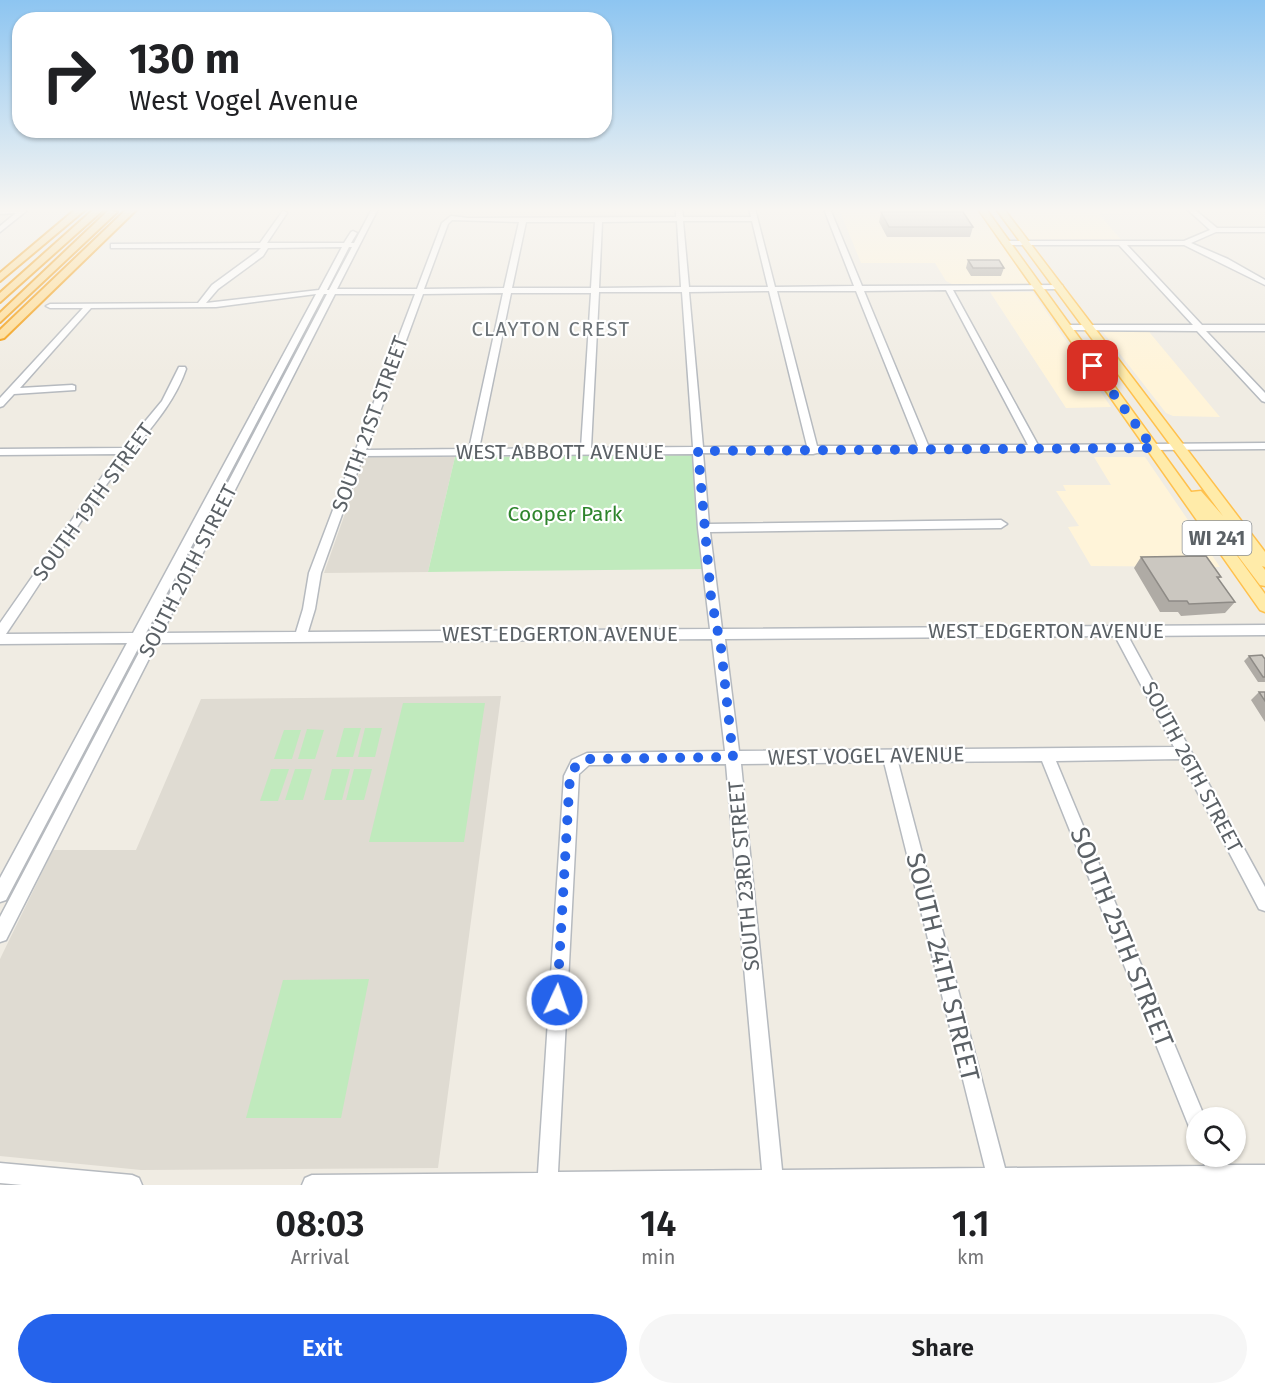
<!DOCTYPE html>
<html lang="en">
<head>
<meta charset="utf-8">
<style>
  :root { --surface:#fff; --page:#f6f6f6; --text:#202124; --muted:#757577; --accent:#2563eb }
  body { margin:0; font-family:"Fira Sans",sans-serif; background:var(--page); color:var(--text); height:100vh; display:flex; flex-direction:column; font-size:22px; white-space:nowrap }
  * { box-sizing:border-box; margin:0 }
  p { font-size:20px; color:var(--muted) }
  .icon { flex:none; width:33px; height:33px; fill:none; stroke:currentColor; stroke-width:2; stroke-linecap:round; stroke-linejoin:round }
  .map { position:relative; height:1185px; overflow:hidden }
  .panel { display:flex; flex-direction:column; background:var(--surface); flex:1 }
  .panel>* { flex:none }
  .hud { position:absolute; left:12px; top:12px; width:600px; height:126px; border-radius:24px; box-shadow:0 2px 4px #0004; background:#fff; color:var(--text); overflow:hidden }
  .tools { position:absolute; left:1186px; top:1107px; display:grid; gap:12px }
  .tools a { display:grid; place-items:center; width:60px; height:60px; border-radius:50%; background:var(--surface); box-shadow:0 2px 4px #0004; font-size:30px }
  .pin { position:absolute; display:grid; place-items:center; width:51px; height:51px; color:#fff; margin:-26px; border-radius:12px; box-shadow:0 3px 9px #0006 }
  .me { position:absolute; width:66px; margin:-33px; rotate:3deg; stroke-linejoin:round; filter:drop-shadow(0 0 4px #0008) }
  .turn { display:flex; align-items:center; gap:21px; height:126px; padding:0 18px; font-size:27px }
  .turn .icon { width:78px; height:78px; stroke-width:2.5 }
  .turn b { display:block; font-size:42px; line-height:51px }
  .eta { display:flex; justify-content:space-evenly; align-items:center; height:102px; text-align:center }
  .eta b { font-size:36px; font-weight:600; line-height:42px }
  .cta { display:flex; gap:12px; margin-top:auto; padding:12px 18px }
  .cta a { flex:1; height:69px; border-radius:36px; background:var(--accent); color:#fff; font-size:24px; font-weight:600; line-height:69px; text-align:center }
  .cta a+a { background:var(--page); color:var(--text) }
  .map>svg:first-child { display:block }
  .commercial { fill:#fff4d9 }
  .education { fill:#dfdbd2 }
  .green { fill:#c0eabd }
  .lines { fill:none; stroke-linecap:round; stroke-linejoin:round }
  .minor-casing { stroke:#b6babf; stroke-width:3 }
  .major-casing { stroke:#ffc14d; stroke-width:3 }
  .highway-casing { stroke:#f39700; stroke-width:4 }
  .minor { fill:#fff; fill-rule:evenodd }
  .major { fill:#ffeba9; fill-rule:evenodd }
  .highway { fill:#ffda8b; fill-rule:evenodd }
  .wall { fill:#afaba5 }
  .building { fill:#cbc7c0; stroke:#8e8b86; stroke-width:1.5 }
  .route { stroke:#2563eb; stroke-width:10; stroke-dasharray:0 18 }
  .labels { text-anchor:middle; stroke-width:4.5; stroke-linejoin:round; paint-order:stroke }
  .far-quarter-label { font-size:20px; letter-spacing:1.5px; fill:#6c7378; stroke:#fff }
  .shield { fill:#fff; stroke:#8c9094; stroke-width:1.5 }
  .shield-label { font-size:20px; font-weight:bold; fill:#5b6166 }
  .street-label { font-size:21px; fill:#5b6166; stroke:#fff }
  .park-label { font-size:21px; fill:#2e852c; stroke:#fff }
  .near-street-label { font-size:26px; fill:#5b6166; stroke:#fff }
</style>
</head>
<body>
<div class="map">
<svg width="1265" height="1185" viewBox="0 0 1265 1185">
  <rect width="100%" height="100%" fill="#f0ece3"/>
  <path class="commercial" d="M839,209H978L1030,285L952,284L946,281L935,263H861Z
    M1004,209H1119L1123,213H1098L1123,242L1031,241Z
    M990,292H1033L1111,407L1066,408Z
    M1149,330L1150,333L1220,417L1173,416L1166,413L1102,331Z
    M1094,457H1145L1220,567L1091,566L1068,527L1079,526L1056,491H1066L1063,485H1111Z"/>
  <path class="education" d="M365,457H455L428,572L324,573Z
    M501,696L438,1168L141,1170L0,1156V959L53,850H136L201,699Z"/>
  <path class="green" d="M693,455L702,569L428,572L455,457Z
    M403,703H485L464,842H369Z
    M344,728H361L353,757H336Z
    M365,728H382L375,757H358Z
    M307,729L324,730L315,759H298Z
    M284,730H301L292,759H274Z
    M271,769H289L278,801H260Z
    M295,769H312L303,800H285Z
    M332,769H350L342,800H324Z
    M354,769H372L364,800H346Z
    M369,979L341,1118H246L283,980Z"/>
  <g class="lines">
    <defs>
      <path id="minor" d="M23,209L26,211L25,212L0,232V226L16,213L0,214V210Z
        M372,209H378L337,289H417L442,223L451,216L468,218L676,217V209H682L683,217H751L749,209H755L775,287L854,286L824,209H830L862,286L1062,285L1063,287L1059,289L953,290L1038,445L1265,443V449L817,453L813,454L703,453L709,524L1001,520L1007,524L1001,528L710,532L722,629L1265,625V635L1128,636L1265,887V911L1259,909L1180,759L1056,761L1205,1118H1197V1132L1190,1129L1042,761L898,762L1005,1168L1205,1166L1201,1156H1221L1225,1165H1265V1185H302L305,1178L312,1175L538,1173L564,776L572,760L587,753L725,751L712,639L157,643L6,940L0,942V917L144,643H141L6,900L0,902V878L127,643L0,644V623L118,454L0,455V449L123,448L162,401L179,367H185L186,369C172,410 139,440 114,474C76,526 42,581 6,634L133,633L316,294L216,307L91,308L20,388L72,385L75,386V390L14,394L3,406L0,407V398L83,308H50L46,306L50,304L198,303L212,285L257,252L261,248H111V244L260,243L282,212L284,211L287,213L267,243H344L351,232L353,231L357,233L351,243H354ZM452,220L519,222L504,288L424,289L448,224ZM677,221L681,287L599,288L602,222ZM683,221H752L768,287H689ZM526,222H595L591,288H512ZM342,247L319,290L206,303L218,289L263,256L268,248ZM349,247H352L329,290H327ZM946,290L1028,445H928L864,291ZM769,291L807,446L703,447L689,292ZM777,291H856L918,446H817ZM599,292H682L693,447L591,448ZM503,293L469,449L366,450L423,294ZM511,293H591L581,448L479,449ZM324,294H327L149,633H146ZM335,294H415L309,573L303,609L296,632L162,633ZM693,454L698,528L710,629L308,632L315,609L321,573L363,456ZM1115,636L1174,747L739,751L725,639ZM884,762L985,1168L782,1170L741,764ZM726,764L762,1170L558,1172L579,774L589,765Z
        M1187,209H1194L1217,228H1265V232H1216L1191,243L1228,259L1265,280V285L1184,245H1127L1202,325H1265V331H1206L1265,393V402L1262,401L1197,331L1064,330V326L1067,325H1193L1119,245H1006L1002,243L1006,241H1184L1210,230Z
        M0,1163L132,1175L139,1178L142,1185H22L0,1183Z"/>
      <path id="major" d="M978,209H986L1191,492L1201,491L1223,516L996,209H1004L1265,552V567L1262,566L1265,570V586L1260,585L1211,520L1265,594V612L1260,610Z"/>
      <path id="highway" d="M76,209H86L0,281V273Z
        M94,209H104L0,302V293Z
        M127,209H137L4,338L0,339V330Z
        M109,210L117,212L0,322V313Z"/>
    </defs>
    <use href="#minor" class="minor-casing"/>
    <use href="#major" class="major-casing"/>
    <use href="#highway" class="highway-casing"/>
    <use href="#minor" class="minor"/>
    <use href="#major" class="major"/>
    <use href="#highway" class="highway"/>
  </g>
  <path class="wall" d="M881,212L973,227L970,237H887L879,222Z
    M968,260L1004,268L1001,276H971L966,268Z
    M1141,557L1221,577L1218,579L1235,602L1225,613L1181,616L1178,612H1160L1134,568Z
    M1249,656L1265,659V682H1258L1244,661Z
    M1259,692H1265V722L1251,700Z"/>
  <path class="building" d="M881,212H963L973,227H889Z
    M968,260H999L1004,268H973Z
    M1206,556L1221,577H1217L1235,602L1189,604L1187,601H1169L1141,557Z
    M1262,655L1265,659V677H1263L1249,656Z
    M1259,692H1265V701Z"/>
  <linearGradient id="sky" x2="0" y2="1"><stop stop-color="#8dc5f1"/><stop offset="0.56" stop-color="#f8f6f2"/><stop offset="1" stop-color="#f8f6f2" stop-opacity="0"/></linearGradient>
  <rect width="1265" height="374" fill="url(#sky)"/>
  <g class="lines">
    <path class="route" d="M557,1000L569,791C570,775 571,766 587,759L733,757L721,648L711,597L698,451L1153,448L1093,366"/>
  </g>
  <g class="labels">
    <g class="far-quarter-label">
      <text x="551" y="336">CLAYTON CREST</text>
    </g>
    <rect class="shield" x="1182.5" y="521" width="69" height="34" rx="4.5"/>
    <g class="shield-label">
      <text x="1217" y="545">WI 241</text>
    </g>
    <g class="street-label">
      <text transform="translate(370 424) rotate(-70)" y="7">SOUTH 21ST STREET</text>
      <text x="560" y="459">WEST ABBOTT AVENUE</text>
      <text transform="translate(93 502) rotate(-54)" y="7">SOUTH 19TH STREET</text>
      <text transform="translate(188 571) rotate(-63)" y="7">SOUTH 20TH STREET</text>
      <text x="1046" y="638">WEST EDGERTON AVENUE</text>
      <text x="560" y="641">WEST EDGERTON AVENUE</text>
      <text transform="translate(866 756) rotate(-1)" y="7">WEST VOGEL AVENUE</text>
      <text transform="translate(1192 767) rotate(62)" y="7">SOUTH 26TH STREET</text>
      <text transform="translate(744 876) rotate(-95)" y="7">SOUTH 23RD STREET</text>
    </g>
    <g class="park-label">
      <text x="565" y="521">Cooper Park</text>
    </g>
    <g class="near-street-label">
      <text transform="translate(1122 937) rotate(68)" y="9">SOUTH 25TH STREET</text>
      <text transform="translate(943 967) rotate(76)" y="9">SOUTH 24TH STREET</text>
    </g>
  </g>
</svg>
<div class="tools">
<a><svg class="icon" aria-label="search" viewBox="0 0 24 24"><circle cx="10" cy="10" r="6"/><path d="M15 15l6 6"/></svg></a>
</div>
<div class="pin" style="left:1093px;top:366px;background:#d93025"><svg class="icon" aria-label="arrive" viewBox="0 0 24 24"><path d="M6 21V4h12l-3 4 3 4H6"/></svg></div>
<svg class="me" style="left:557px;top:1000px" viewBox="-20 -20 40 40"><circle r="17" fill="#2563eb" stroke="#fff" stroke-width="3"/><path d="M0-11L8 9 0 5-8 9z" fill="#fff"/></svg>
<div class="hud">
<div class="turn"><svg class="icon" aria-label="right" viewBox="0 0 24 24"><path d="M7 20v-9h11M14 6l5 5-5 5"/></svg><div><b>130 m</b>West Vogel Avenue</div></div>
</div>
</div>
<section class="panel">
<div class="eta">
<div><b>08:03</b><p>Arrival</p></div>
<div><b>14</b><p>min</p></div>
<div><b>1.1</b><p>km</p></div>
</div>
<div class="cta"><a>Exit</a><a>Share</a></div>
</section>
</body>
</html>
